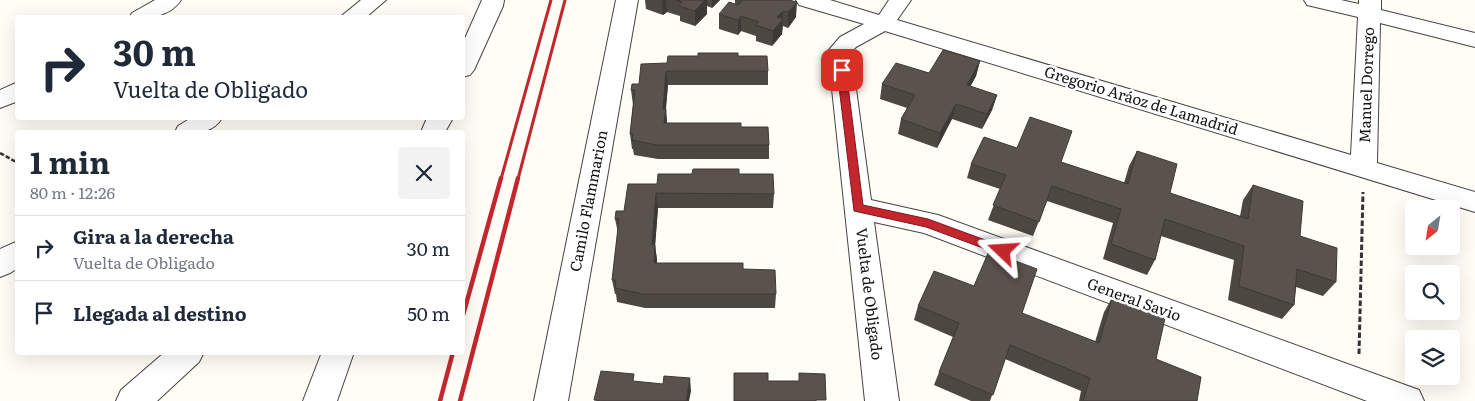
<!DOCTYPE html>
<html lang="es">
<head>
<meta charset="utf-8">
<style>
  :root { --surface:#fff; --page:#f2f2f3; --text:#1f2937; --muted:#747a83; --line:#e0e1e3 }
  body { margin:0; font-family:Literata,serif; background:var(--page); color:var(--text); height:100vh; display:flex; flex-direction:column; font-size:19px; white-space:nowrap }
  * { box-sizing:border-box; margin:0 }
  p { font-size:16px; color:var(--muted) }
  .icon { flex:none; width:28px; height:28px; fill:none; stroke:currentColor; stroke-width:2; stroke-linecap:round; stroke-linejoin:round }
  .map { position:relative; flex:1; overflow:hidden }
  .sheet { position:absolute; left:15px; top:130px; width:450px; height:225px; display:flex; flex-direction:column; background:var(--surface); border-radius:5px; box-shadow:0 5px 20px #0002 }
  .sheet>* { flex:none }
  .hud { position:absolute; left:15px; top:15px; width:450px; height:105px; border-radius:5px; box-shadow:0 5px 20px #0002; background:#fff; color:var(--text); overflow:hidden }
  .needle { width:32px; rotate:210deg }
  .tools { position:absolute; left:1405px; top:200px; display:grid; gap:10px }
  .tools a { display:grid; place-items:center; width:55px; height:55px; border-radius:5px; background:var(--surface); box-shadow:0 5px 20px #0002; font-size:25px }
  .pin { position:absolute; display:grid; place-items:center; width:42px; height:42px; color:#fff; margin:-21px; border-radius:10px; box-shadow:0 2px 8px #0006 }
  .me { position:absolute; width:55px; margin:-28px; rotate:290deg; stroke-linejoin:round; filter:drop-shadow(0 0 4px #0008) }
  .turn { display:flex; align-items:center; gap:18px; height:105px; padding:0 15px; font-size:22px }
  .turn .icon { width:65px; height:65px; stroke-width:2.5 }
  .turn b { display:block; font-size:35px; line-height:42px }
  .round { display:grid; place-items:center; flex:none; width:52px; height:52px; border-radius:5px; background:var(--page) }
  .head { display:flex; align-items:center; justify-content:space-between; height:85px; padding:0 15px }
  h1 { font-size:30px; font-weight:700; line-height:38px }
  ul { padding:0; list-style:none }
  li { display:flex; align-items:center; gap:15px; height:65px; padding:0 15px; border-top:1px solid var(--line) }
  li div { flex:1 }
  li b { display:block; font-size:19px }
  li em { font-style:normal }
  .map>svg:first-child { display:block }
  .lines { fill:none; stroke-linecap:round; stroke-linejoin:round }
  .minor-casing { stroke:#444; stroke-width:2 }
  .path-far1 { stroke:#333; stroke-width:2.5; stroke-dasharray:4.5 2; stroke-linecap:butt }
  .path { stroke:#333; stroke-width:3; stroke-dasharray:5.5 2.5; stroke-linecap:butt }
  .minor { fill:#fff; fill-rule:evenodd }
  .rail-far1 { stroke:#c4262e; stroke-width:3 }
  .rail { stroke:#c4262e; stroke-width:4.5 }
  .wall { fill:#4d4742 }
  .shaded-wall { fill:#3f3936 }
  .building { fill:#5a524d; stroke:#3f3936 }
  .route { fill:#c4262e; stroke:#7f191e }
  .labels { text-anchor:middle; stroke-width:5; stroke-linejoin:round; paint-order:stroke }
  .street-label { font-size:15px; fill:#111; stroke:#fff }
</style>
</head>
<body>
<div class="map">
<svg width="1475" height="401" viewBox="0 0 1475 401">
  <rect width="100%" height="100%" fill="#fffdf5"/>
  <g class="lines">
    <defs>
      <path id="minor" d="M155,0H181C169,18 148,18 129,18L132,13Z
        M361,0H386L365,18H339Z
        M482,0H504L503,6L474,70L470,75L462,77V45Z
        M616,0H638L568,401H534Z
        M796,0H830L879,15L889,0H911L897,20L1351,155L1358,17L1307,5L1304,0H1341L1359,4V0H1381V10L1475,33V47L1380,23L1377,163L1475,192V212L885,31L856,47L851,52L871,200L938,215L1419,390L1424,401H1367L924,233L874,222L899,401H865L828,51L840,37L864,24L799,5Z
        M18,82V101L0,108V90Z
        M191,118H222C211,136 193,132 175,132L178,126Z
        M427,118H453L445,132H421Z
        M18,241V268L10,273L0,277V249Z
        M165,352H204L199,362L157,401H116L121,390Z
        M322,352H354L337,401H303Z"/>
    </defs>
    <use href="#minor" class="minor-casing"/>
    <path class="path-far1" d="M0,153L18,163"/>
    <path class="path" d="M1359,354L1363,192"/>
    <use href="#minor" class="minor"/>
    <path class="rail-far1" d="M501,179L551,0
      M518,179L565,0"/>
    <path class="rail" d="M462,319L501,178
      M440,401L453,352
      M460,401L518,178"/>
  </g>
  <path class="wall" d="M645,0H720L712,8L707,6L706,7L707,14L695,26L680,21V16L667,12L663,15L646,9Z
    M735,0H777L796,17L788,28L783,26L782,34L772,46L756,41V36L741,31L738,35L719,29V14L735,4Z
    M738,56L768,71V85H668L666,109L667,123L741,127L769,145V159H658L634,155L633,149H632L630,134L633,105L631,90L667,63Z
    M980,61L976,76L970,87L997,95L992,110L982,129L952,119L937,148L898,134L901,119L907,108L880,99L882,84Z
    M1017,148L1124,183L1129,166L1137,151L1170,193L1240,216L1243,200L1253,185L1300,236L1336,282L1323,296L1296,287L1294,305L1282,319L1228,300L1234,260L1161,236L1155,260L1147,275L1103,259L1113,223L1047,201L1033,236L988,220L1000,189L967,178L971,164Z
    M739,174L774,194L773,208H658L655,245L657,260V263L743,269L776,294L775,308H645L617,302L616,294H615L612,280L618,233L615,219L657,184Z
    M1112,298L1156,359L1197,401H1079L1081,391L1005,359L990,401H971L934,385L953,337L914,320L918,306L1022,313L1095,342L1104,312Z"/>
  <path class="shaded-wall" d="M662,0H666L667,12L663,15Z
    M701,0H707V14L695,26V11Z
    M712,0H720L712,8Z
    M797,2L796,17L788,28V12Z
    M783,11L782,34L772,46L773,31L777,17Z
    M741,16V31L738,35V20Z
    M980,61L976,76L963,100L967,85Z
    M666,71L668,85L664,124L663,109Z
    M997,95L992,110L982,129L987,114Z
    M956,104L952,119L937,148L940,133Z
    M666,109L667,124L664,123Z
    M656,193L658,208L654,260L652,245Z
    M655,245L657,260L655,278L654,263Z
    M690,378L691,391L689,401H686Z"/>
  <path class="building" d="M676,0H705L695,11L679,6L682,2Z
    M742,0H777L780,1V0H789L797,2L788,12L783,11L777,17L783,19L773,31L756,25L759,22L741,16L738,20L719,14L729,2L738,5Z
    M943,50L980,61L967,85L997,95L987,114L956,104L940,133L901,119L915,95L882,84L896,63L929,73Z
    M698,53H738V56H767L768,71H666L663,109H666L664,123H741V127H768L769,145H656L632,140L633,134H630L635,90H631L632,84H639L641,64L667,63L668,56H698Z
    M1030,117L1072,131L1061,162L1128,184L1137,151L1177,164L1170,193L1248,219L1253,185L1303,201L1300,236L1337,248L1336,282L1297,269L1294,305L1239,286L1244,246L1165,219L1155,260L1111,244L1121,209L1052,186L1039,222L993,205L1006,175L971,164L984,137L1017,148Z
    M693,169H739V174H773L774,194L656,193L652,245H655L654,263H743V269L775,270L776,294H643L615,288L616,280H612L619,219H615L616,211H624L628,184H657L658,174H692Z
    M989,251L1037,269L1022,313L1099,343L1112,298L1165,318L1156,359L1201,377L1197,401H1083L1090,378L1010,345L993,395L939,372L959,323L918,306L934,271L974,286Z
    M601,371L634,374L633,381L663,384L664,376L690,378L686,401H602L594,400Z
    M734,373H768V381H799V373L825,374L826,400H816V401H734Z"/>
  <path class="route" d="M842,67L846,70L863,205L928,219L1007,248L1009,251L1007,254H999L926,227L854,211L837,70Z"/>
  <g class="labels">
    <g class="street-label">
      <text transform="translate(1367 85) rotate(-88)" y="5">Manuel Dorrego</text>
      <text transform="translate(1141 101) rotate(17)" y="5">Gregorio Aráoz de Lamadrid</text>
      <text transform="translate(589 201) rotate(-79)" y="5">Camilo Flammarion</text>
      <text transform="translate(869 294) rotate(83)" y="5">Vuelta de Obligado</text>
      <text transform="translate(1134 300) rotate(20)" y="5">General Savio</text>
    </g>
  </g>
</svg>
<div class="tools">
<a><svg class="needle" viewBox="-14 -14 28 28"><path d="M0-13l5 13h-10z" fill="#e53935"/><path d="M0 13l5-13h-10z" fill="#747a83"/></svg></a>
<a><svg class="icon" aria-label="search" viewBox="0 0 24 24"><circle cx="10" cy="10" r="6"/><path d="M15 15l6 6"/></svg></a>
<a><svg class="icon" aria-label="layers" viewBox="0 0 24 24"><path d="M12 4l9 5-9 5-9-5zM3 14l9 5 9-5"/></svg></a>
</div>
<div class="pin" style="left:842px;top:70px;background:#d93025"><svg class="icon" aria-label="arrive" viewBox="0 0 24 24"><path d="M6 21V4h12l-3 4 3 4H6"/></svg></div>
<svg class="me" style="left:1003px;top:251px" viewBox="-20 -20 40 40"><path d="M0-17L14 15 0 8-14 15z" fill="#c4262e" stroke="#fff" stroke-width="4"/></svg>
<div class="hud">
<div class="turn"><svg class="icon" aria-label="right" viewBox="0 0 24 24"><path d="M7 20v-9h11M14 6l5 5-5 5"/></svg><div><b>30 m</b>Vuelta de Obligado</div></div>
</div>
<section class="sheet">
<div class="head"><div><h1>1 min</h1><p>80 m · 12:26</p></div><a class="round"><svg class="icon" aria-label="close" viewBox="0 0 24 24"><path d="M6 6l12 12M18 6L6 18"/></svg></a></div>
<ul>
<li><svg class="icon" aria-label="right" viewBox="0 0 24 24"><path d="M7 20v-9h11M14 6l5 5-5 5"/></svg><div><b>Gira a la derecha</b><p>Vuelta de Obligado</p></div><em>30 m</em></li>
<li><svg class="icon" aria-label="arrive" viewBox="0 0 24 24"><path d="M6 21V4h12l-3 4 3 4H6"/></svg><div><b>Llegada al destino</b></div><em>50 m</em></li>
</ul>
</section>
</div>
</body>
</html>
